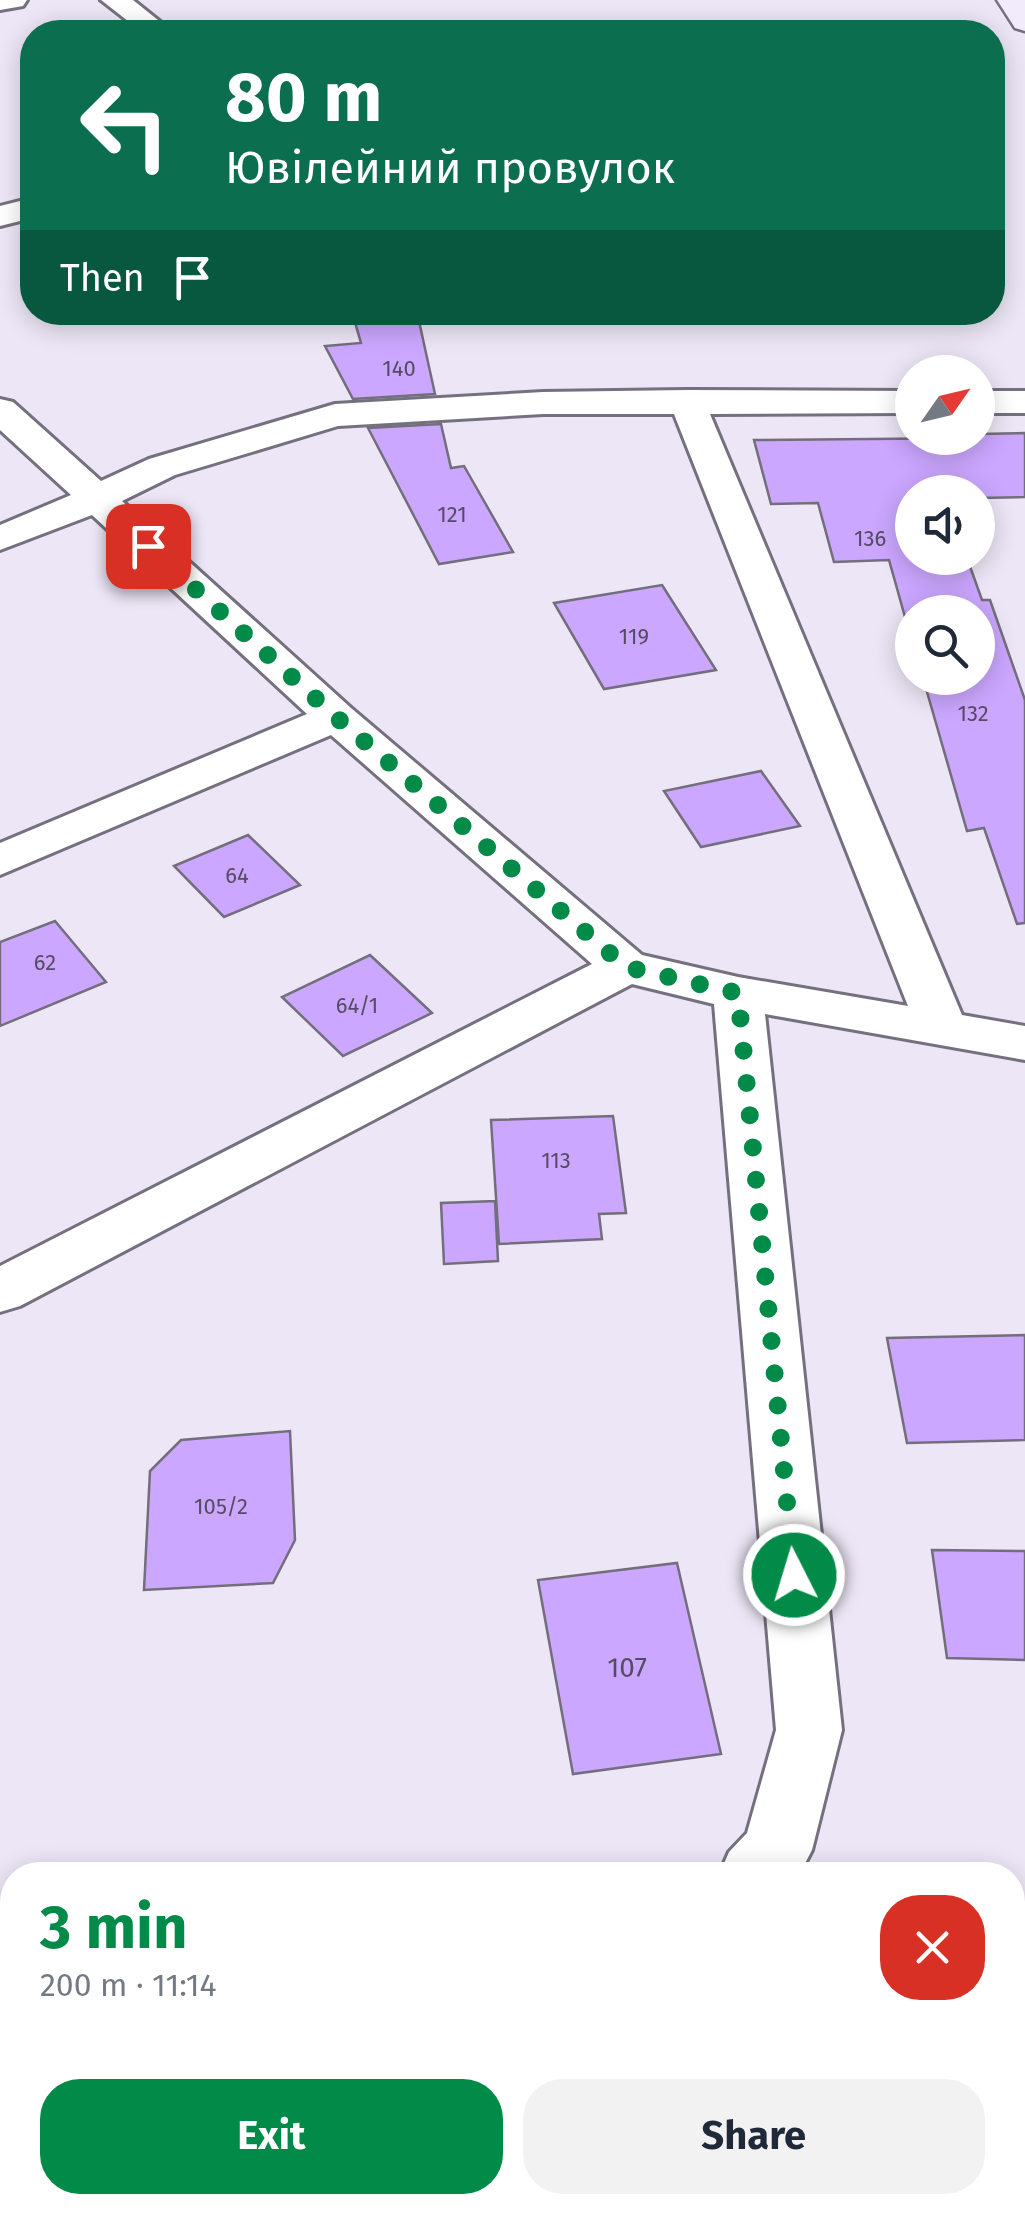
<!DOCTYPE html>
<html lang="en">
<head>
<meta charset="utf-8">
<style>
  :root { --surface:#fff; --page:#f2f2f3; --text:#1f2937; --muted:#747a83; --accent:#028b48 }
  body { margin:0; font-family:"Fira Sans",sans-serif; background:var(--page); color:var(--text); height:100vh; display:flex; flex-direction:column; font-size:38px; white-space:nowrap }
  * { box-sizing:border-box; margin:0 }
  p { font-size:32px; color:var(--muted) }
  .icon { flex:none; width:55px; height:55px; fill:none; stroke:currentColor; stroke-width:2; stroke-linecap:round; stroke-linejoin:round }
  .map { position:relative; flex:1; overflow:hidden }
  .sheet { position:absolute; left:0px; top:1862px; width:1025px; height:352px; display:flex; flex-direction:column; background:var(--surface); border-radius:40px 40px 0 0; box-shadow:0 5px 25px #0003 }
  .sheet>* { flex:none }
  .top-card { position:absolute; left:20px; top:20px; width:985px; height:305px; border-radius:40px; box-shadow:0 5px 25px #0003; background:#0b6e4f; color:#fff; overflow:hidden }
  .needle { width:65px; rotate:56deg }
  .fabs { position:absolute; left:895px; top:355px; display:grid; gap:20px }
  .fabs a { display:grid; place-items:center; width:100px; height:100px; border-radius:50%; background:var(--surface); box-shadow:0 5px 25px #0003; font-size:50px }
  .pin { position:absolute; display:grid; place-items:center; width:85px; height:85px; color:#fff; margin:-42px; border-radius:20px; box-shadow:0 5px 15px #0006 }
  .me { position:absolute; width:110px; margin:-55px; rotate:355deg; stroke-linejoin:round; filter:drop-shadow(0 0 8px #0008) }
  .turn { display:flex; align-items:center; gap:35px; height:210px; padding:0 40px; font-size:45px }
  .turn .icon { width:130px; height:130px; stroke-width:2.5 }
  .turn b { display:block; font-size:70px; line-height:85px }
  .then { display:flex; align-items:center; height:95px; padding:0 40px; background:#0003; gap:20px; font-size:38px }
  .round { display:grid; place-items:center; flex:none; width:105px; height:105px; border-radius:40px; background:var(--page) }
  .headline { display:flex; align-items:center; justify-content:space-between; height:170px; padding:0 40px }
  h1 { font-size:60px; font-weight:700; line-height:75px; color:var(--accent) }
  .action { display:flex; gap:20px; margin-top:auto; padding:20px 40px }
  .action a { flex:1; height:115px; border-radius:40px; background:var(--accent); color:#fff; font-size:40px; font-weight:700; line-height:115px; text-align:center }
  .action a+a { background:var(--page); color:var(--text) }
  .map>svg:first-child { display:block }
  .building { fill:#cba7ff; stroke:#736e7b; stroke-width:2.5 }
  .lines { fill:none; stroke-linecap:round; stroke-linejoin:round }
  .minor-casing { stroke:#75707e; stroke-width:6 }
  .secondary-casing { stroke:#75707e; stroke-width:5 }
  .minor { fill:#fff; fill-rule:evenodd }
  .secondary { fill:#f2ebfc; fill-rule:evenodd }
  .route { stroke:#028b48; stroke-width:18; stroke-dasharray:0 32.4 }
  .labels { text-anchor:middle; stroke-width:9; stroke-linejoin:round; paint-order:stroke }
  .number-label { font-size:22px; fill:#564b65 }
  .near-number-label { font-size:28px; fill:#564b65 }
</style>
</head>
<body>
<div class="map">
<svg width="1025" height="2214" viewBox="0 0 1025 2214">
  <rect width="100%" height="100%" fill="#ece6f6"/>
  <path class="building" d="M352,312H417L435,394L353,399L325,346L361,343Z
    M441,424L451,468L464,466L513,552L439,564L368,428Z
    M1025,433V497L978,498V492H912V558H967L982,600H990L1025,700V923L1017,924L984,828L967,831L923,678H978V612H912V642L889,560L834,562L818,503L771,504L754,440L978,438V434Z
    M662,585L716,670L604,689L554,603Z
    M761,771L800,826L701,847L664,791Z
    M248,835L300,885L224,917L174,866Z
    M55,921L106,982L0,1026V942Z
    M370,955L432,1013L343,1056L282,997Z
    M613,1116L626,1213L599,1214L602,1239L499,1244L491,1120Z
    M495,1201L498,1261L444,1264L441,1203Z
    M1025,1335V1440L907,1443L887,1338Z
    M290,1431L295,1540L273,1583L144,1590L150,1471L181,1440Z
    M932,1550L1025,1551V1660L947,1658Z
    M677,1563L721,1754L573,1774L538,1580Z"/>
  <g class="lines">
    <defs>
      <path id="minor" d="M0,0H27L23,6L0,10Z
        M101,0H133L173,32H142Z
        M32,198V218L0,226V206Z
        M687,390L912,391V413L710,414L962,1015L1025,1026V1060L765,1014L842,1730L812,1850L799,1875H719L729,1852L747,1833L776,1730L714,1004L632,984L20,1306L0,1312V1266L592,964L331,735L0,875V843L307,714L92,515L0,550V525L71,495L0,430V399L13,402L101,481L149,459L335,404L543,392ZM543,414H674L908,1006L738,977L642,955L351,708L122,501L175,475L338,426Z
        M978,391H1025V413H978Z
        M378,2202H462L458,2214H373Z"/>
      <path id="secondary" d="M997,0H1025V31L1015,28Z"/>
    </defs>
    <use href="#minor" class="minor-casing"/>
    <use href="#secondary" class="secondary-casing"/>
    <use href="#minor" class="minor"/>
    <use href="#secondary" class="secondary"/>
  </g>
  <g class="lines">
    <path class="route" d="M148,546L336,717L626,967L738,993L794,1575"/>
  </g>
  <g class="labels">
    <g class="number-label">
      <text x="399" y="376">140</text>
      <text x="452" y="522">121</text>
      <text x="870" y="546">136</text>
      <text x="634" y="644">119</text>
      <text x="973" y="721">132</text>
      <text x="237" y="883">64</text>
      <text x="45" y="970">62</text>
      <text x="357" y="1013">64/1</text>
      <text x="556" y="1168">113</text>
      <text x="221" y="1514">105/2</text>
    </g>
    <g class="near-number-label">
      <text x="627" y="1677">107</text>
    </g>
  </g>
</svg>
<div class="fabs">
<a><svg class="needle" viewBox="-14 -14 28 28"><path d="M0-13l5 13h-10z" fill="#e53935"/><path d="M0 13l5-13h-10z" fill="#747a83"/></svg></a>
<a><svg class="icon" aria-label="sound" viewBox="0 0 24 24"><path d="M4 9h4l5-4v14l-5-4H4zM17 9q2 3 0 6"/></svg></a>
<a><svg class="icon" aria-label="search" viewBox="0 0 24 24"><circle cx="10" cy="10" r="6"/><path d="M15 15l6 6"/></svg></a>
</div>
<div class="pin" style="left:148px;top:546px;background:#d93025"><svg class="icon" aria-label="arrive" viewBox="0 0 24 24"><path d="M6 21V4h12l-3 4 3 4H6"/></svg></div>
<svg class="me" style="left:794px;top:1575px" viewBox="-20 -20 40 40"><circle r="17" fill="#028b48" stroke="#fff" stroke-width="3"/><path d="M0-11L8 9 0 5-8 9z" fill="#fff"/></svg>
<div class="top-card">
<div class="turn"><svg class="icon" aria-label="left" viewBox="0 0 24 24"><path d="M17 20v-9H6M10 6l-5 5 5 5"/></svg><div><b>80 m</b>Ювілейний провулок</div></div>
<div class="then">Then<svg class="icon" aria-label="arrive" viewBox="0 0 24 24"><path d="M6 21V4h12l-3 4 3 4H6"/></svg></div>
</div>
<section class="sheet">
<div class="headline"><div><h1>3 min</h1><p>200 m · 11:14</p></div><a class="round" style="background:#d93025;color:#fff"><svg class="icon" aria-label="close" viewBox="0 0 24 24"><path d="M6 6l12 12M18 6L6 18"/></svg></a></div>
<div class="action"><a>Exit</a><a>Share</a></div>
</section>
</div>
</body>
</html>
